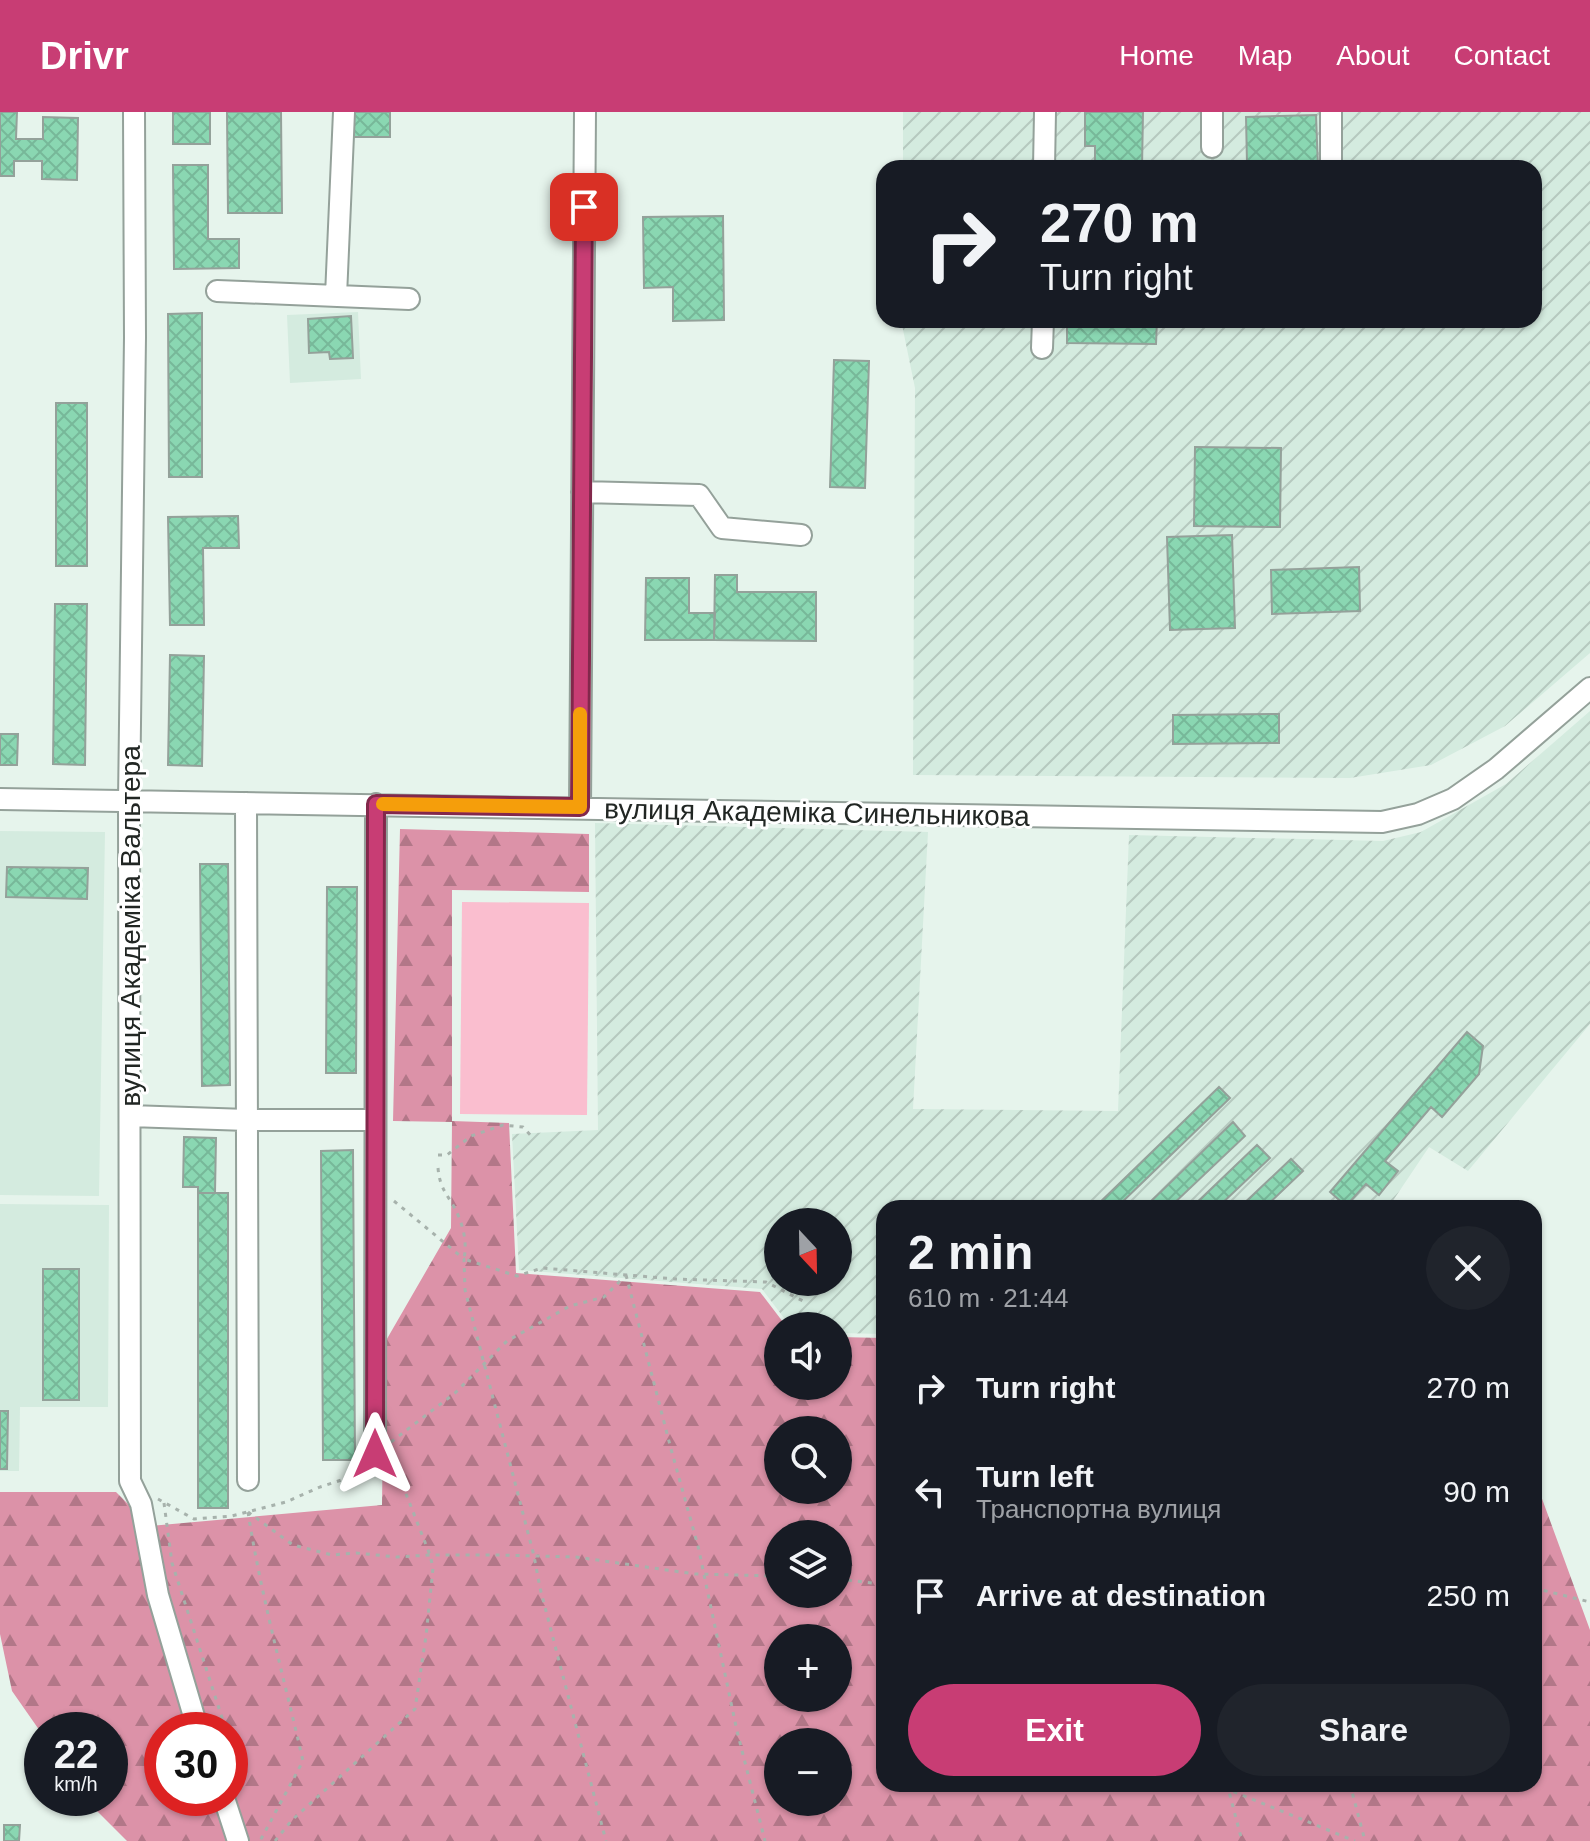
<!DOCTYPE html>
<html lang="en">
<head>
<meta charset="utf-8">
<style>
  :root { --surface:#171b24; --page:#20242c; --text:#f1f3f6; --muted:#9ea1a6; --accent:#c83d74 }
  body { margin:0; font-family:Arial,sans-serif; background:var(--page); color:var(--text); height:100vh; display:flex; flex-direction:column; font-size:30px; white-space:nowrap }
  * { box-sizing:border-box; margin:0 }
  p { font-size:26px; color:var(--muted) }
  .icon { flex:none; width:44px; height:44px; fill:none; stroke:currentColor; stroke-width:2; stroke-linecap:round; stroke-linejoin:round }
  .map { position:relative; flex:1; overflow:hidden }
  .sheet { position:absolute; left:876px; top:1088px; width:666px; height:592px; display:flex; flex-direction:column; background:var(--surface); border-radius:24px; box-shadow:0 2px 6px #0004 }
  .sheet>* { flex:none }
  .guide { position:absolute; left:876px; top:48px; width:666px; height:168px; border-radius:24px; box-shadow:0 2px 6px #0004; background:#171b24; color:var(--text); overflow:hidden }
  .needle { width:52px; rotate:158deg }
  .fabs { position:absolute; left:764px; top:1096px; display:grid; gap:16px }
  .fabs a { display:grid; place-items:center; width:88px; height:88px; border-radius:50%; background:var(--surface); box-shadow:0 2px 6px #0004; font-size:40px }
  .speed { position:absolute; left:24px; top:1600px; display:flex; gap:16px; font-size:40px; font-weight:700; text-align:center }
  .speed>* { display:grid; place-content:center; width:104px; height:104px; border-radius:50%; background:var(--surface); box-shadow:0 2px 6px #0004; line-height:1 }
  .speed small { font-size:20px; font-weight:400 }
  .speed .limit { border:12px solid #d22; background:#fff; color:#111 }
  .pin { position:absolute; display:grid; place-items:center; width:68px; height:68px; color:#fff; margin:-34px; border-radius:16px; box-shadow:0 4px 12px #0006 }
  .me { position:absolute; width:88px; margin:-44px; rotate:0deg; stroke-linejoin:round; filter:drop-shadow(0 0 6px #0008) }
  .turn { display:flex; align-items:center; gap:28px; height:168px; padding:0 32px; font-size:36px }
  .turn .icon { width:104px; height:104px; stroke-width:2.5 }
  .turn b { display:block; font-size:56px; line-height:68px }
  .round { display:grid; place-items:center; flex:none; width:84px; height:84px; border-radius:42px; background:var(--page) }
  .overview { display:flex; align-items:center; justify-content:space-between; height:136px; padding:0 32px }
  h1 { font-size:48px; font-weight:700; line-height:60px }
  .button { display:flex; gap:16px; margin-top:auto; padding:16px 32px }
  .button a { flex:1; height:92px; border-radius:48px; background:var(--accent); color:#fff; font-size:32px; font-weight:700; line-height:92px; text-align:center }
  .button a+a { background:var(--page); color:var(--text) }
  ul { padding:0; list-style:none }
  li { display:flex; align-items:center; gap:24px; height:104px; padding:0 32px }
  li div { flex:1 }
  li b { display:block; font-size:30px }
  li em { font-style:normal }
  header { display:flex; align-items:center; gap:48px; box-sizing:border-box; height:112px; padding:0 40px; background:var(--accent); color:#fff }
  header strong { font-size:38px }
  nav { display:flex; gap:44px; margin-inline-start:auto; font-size:28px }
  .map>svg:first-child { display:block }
  .built { fill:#d4ebdf }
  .industrial { fill:url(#industrial-furrows); fill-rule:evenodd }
  .forest { fill:url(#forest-firs); fill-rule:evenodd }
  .pitch { fill:#fabecf }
  .building { fill:url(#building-cross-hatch); stroke:#94a19a; stroke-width:2 }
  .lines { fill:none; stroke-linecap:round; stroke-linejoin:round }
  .minor-casing { stroke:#94a19a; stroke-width:24 }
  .path { stroke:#a7b2ac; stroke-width:3; stroke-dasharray:4 6; stroke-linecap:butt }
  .minor { stroke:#fff; stroke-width:20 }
  .route-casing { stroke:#82284b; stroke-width:20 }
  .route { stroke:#c83d74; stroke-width:14 }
  .slow { stroke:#f59e0b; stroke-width:14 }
  .labels { text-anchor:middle; stroke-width:6; stroke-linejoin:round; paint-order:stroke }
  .street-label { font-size:28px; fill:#212623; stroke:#fff }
</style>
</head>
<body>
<header>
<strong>Drivr</strong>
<nav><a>Home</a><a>Map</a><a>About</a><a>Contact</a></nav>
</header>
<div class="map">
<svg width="1590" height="1729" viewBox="0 0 1590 1729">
  <defs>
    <pattern id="industrial-furrows" width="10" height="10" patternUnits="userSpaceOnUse" patternTransform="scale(2)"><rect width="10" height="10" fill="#d4ebdf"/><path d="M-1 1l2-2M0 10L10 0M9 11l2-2" fill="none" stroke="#b6c9bf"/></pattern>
    <pattern id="forest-firs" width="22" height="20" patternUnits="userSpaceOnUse" patternTransform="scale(2)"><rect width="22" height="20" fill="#dc92a8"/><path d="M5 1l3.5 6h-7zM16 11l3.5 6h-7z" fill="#b27788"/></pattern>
    <pattern id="building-cross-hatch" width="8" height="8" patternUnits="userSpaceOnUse" patternTransform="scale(2)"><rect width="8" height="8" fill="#8ad7b2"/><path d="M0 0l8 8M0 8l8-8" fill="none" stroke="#77b899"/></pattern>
  </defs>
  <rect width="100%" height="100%" fill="#e6f4ec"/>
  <path class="built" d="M358,200L361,267L290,271L287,203Z
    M0,719L105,720L99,1084L0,1083Z
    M0,1092L109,1093L108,1295H20L19,1359H0Z"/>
  <path class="industrial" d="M903,0H1590V541L1505,614L1431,653L1350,666L913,663L915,276L901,208H1534V56H903Z
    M1590,599V912L1468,1059L1429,1035L1388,1096H884V1222L838,1221V1214H790L762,1177L519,1158L512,1022L598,1018L595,711L928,720L913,997L1118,999L1129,723L1383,729L1421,720L1506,672ZM778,1110H838V1170H778Z"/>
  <path class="forest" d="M400,717L589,722V780L452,778V1009L509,1011L516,1161L760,1180L786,1214H778V1274H838V1225L884,1226V1672H1534V1372L1537,1373L1590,1518V1729H127L93,1695L87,1686H110V1618H42V1622L12,1579L0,1522V1380H116L150,1414L382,1393L384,1232L451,1116L452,1010L393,1009ZM778,1318H838V1378H778ZM778,1422H838V1482H778ZM778,1526H838V1586H778ZM162,1618H230V1686H162ZM778,1630H838V1690H778Z"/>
  <path class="pitch" d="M462,790L589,791L587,1003L460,1002Z"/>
  <path class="building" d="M0,0H17L16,27H43V5L78,6L77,68L42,67V49H14V64H0Z
    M173,0H210V32H173Z
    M227,0H281L282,101H228Z
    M349,0H390V25H349Z
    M1085,0H1143L1142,56H1095V34H1085Z
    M1316,3L1318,56H1194V53L1247,51L1246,5Z
    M173,53H208V127H239V156L174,157Z
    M723,104L724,208L673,209V175L644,176L643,105Z
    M202,201V365H169L168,202Z
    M351,204L353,246L330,247L329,240L309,241L308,207Z
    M1067,208H1157L1156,232L1067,231Z
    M834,248L869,249L865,376L830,375Z
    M56,291H87V454H56Z
    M1195,335L1281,336L1280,415L1194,414Z
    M238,404L239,436H203L204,513H170L168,405Z
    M1232,423L1235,516L1170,518L1167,425Z
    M1359,455L1360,499L1272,502L1271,458Z
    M715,463H737V480H816V529L714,528Z
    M646,466H689V501H715L714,528H645Z
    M55,492H87L85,653L53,652Z
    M170,543L204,544L202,654L168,653Z
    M1279,602V631L1173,632V603Z
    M0,622H18L17,653H0Z
    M200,752H228L230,973L202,974Z
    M7,755L88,756L87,787L6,785Z
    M327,775H357L356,961H326Z
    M1467,920L1483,934L1479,962L1442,1005L1431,995L1385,1049L1398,1059L1379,1083L1366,1072L1346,1094L1330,1080Z
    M1219,975L1230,986L1116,1096H1094Z
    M1233,1010L1245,1024L1169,1096H1144Z
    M184,1025L216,1026L215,1081H198V1075H183Z
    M1257,1033L1270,1046L1217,1096H1191Z
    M353,1038L355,1348H323L321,1039Z
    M1291,1047L1303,1059L1264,1096H1239Z
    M198,1081H228V1396H198Z
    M43,1157H79V1288H43Z
    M0,1299H8L7,1357H0Z
    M4,1713H20L19,1729H4Z"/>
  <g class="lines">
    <defs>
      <path id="minor" d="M134,0L135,225L129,689L130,1369L141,1392L158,1483L198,1618
        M1212,35V0
        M1044,56L1045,0
        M1331,56V0
        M217,179L409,187
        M336,184L344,0
        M1042,236L1043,208
        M582,380L699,383L722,416L801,423
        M0,687L1382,710L1418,702L1453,687L1496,657L1590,576
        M246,691L248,1368
        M580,695L585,0
        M130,1004L247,1008H375
        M375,1342L376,692
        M224,1686L238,1729"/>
    </defs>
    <use href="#minor" class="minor-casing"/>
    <path class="path" d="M438,1043H447L471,1024L503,1013L523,1015L533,1026
      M438,1056C440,1079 449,1083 458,1103C464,1117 467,1132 464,1147L517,1164L542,1156L675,1167L766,1170L803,1189
      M394,1089L464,1147L465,1178L534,1444L540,1476L606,1729
      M626,1163L671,1337L698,1434L737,1619L765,1729
      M391,1330L455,1281L507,1229L570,1194L604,1185L626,1163
      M158,1387L194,1407L232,1404L286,1390L320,1375L363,1361L367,1355
      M164,1391L172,1451L226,1618
      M248,1400L293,1433L332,1443L356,1441L397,1445L430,1443H497L576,1445L695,1462L778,1464
      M248,1400C261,1484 284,1566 303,1649L260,1729
      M838,1467L881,1472L884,1476
      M1534,1476L1590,1490
      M230,1634L243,1680
      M1215,1672L1355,1729
      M1227,1672L1242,1729
      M1350,1672L1365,1729
      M275,1729L292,1708L415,1597L426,1524L433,1456L430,1443L397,1359L389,1353"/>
    <use href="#minor" class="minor"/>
  </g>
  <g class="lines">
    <defs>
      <path id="route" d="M375,1342L376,692L580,695L584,95"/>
    </defs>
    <use href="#route" class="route-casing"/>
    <use href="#route" class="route"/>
    <path class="slow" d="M383,692L580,695V602"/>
  </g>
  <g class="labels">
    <g class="street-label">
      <text transform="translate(817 700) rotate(1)" y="10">вулиця Академіка Синельникова</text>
      <text transform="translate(130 814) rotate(-90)" y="10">вулиця Академіка Вальтера</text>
    </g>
  </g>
</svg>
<div class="fabs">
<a><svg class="needle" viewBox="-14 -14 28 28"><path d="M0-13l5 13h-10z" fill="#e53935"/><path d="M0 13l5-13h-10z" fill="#9ea1a6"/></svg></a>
<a><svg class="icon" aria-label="sound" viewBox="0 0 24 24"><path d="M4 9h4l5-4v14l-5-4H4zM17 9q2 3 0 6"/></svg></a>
<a><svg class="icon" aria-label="search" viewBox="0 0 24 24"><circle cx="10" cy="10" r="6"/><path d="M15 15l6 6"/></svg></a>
<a><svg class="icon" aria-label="layers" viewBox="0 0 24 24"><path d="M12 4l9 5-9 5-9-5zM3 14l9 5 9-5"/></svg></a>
<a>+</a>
<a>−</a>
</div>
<div class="speed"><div>22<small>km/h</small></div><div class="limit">30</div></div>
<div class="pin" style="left:584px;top:95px;background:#d93025"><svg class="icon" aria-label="arrive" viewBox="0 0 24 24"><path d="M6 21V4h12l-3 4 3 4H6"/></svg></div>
<svg class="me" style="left:375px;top:1342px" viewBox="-20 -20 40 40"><path d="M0-17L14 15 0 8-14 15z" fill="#c83d74" stroke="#fff" stroke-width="4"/></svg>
<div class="guide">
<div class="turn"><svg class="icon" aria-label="right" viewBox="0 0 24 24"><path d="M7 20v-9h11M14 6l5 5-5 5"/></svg><div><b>270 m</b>Turn right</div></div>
</div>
<section class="sheet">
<div class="overview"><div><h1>2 min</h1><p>610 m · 21:44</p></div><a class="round"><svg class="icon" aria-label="close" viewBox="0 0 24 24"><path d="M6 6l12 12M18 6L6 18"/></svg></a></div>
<ul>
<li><svg class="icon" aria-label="right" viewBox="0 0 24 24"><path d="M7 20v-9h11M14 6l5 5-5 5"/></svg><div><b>Turn right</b></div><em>270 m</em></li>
<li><svg class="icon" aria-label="left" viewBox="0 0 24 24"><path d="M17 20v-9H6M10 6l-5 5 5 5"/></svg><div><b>Turn left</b><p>Транспортна вулиця</p></div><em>90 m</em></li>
<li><svg class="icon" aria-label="arrive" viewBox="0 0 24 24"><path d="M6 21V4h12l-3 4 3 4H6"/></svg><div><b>Arrive at destination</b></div><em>250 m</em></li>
</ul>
<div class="button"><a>Exit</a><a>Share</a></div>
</section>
</div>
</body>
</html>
